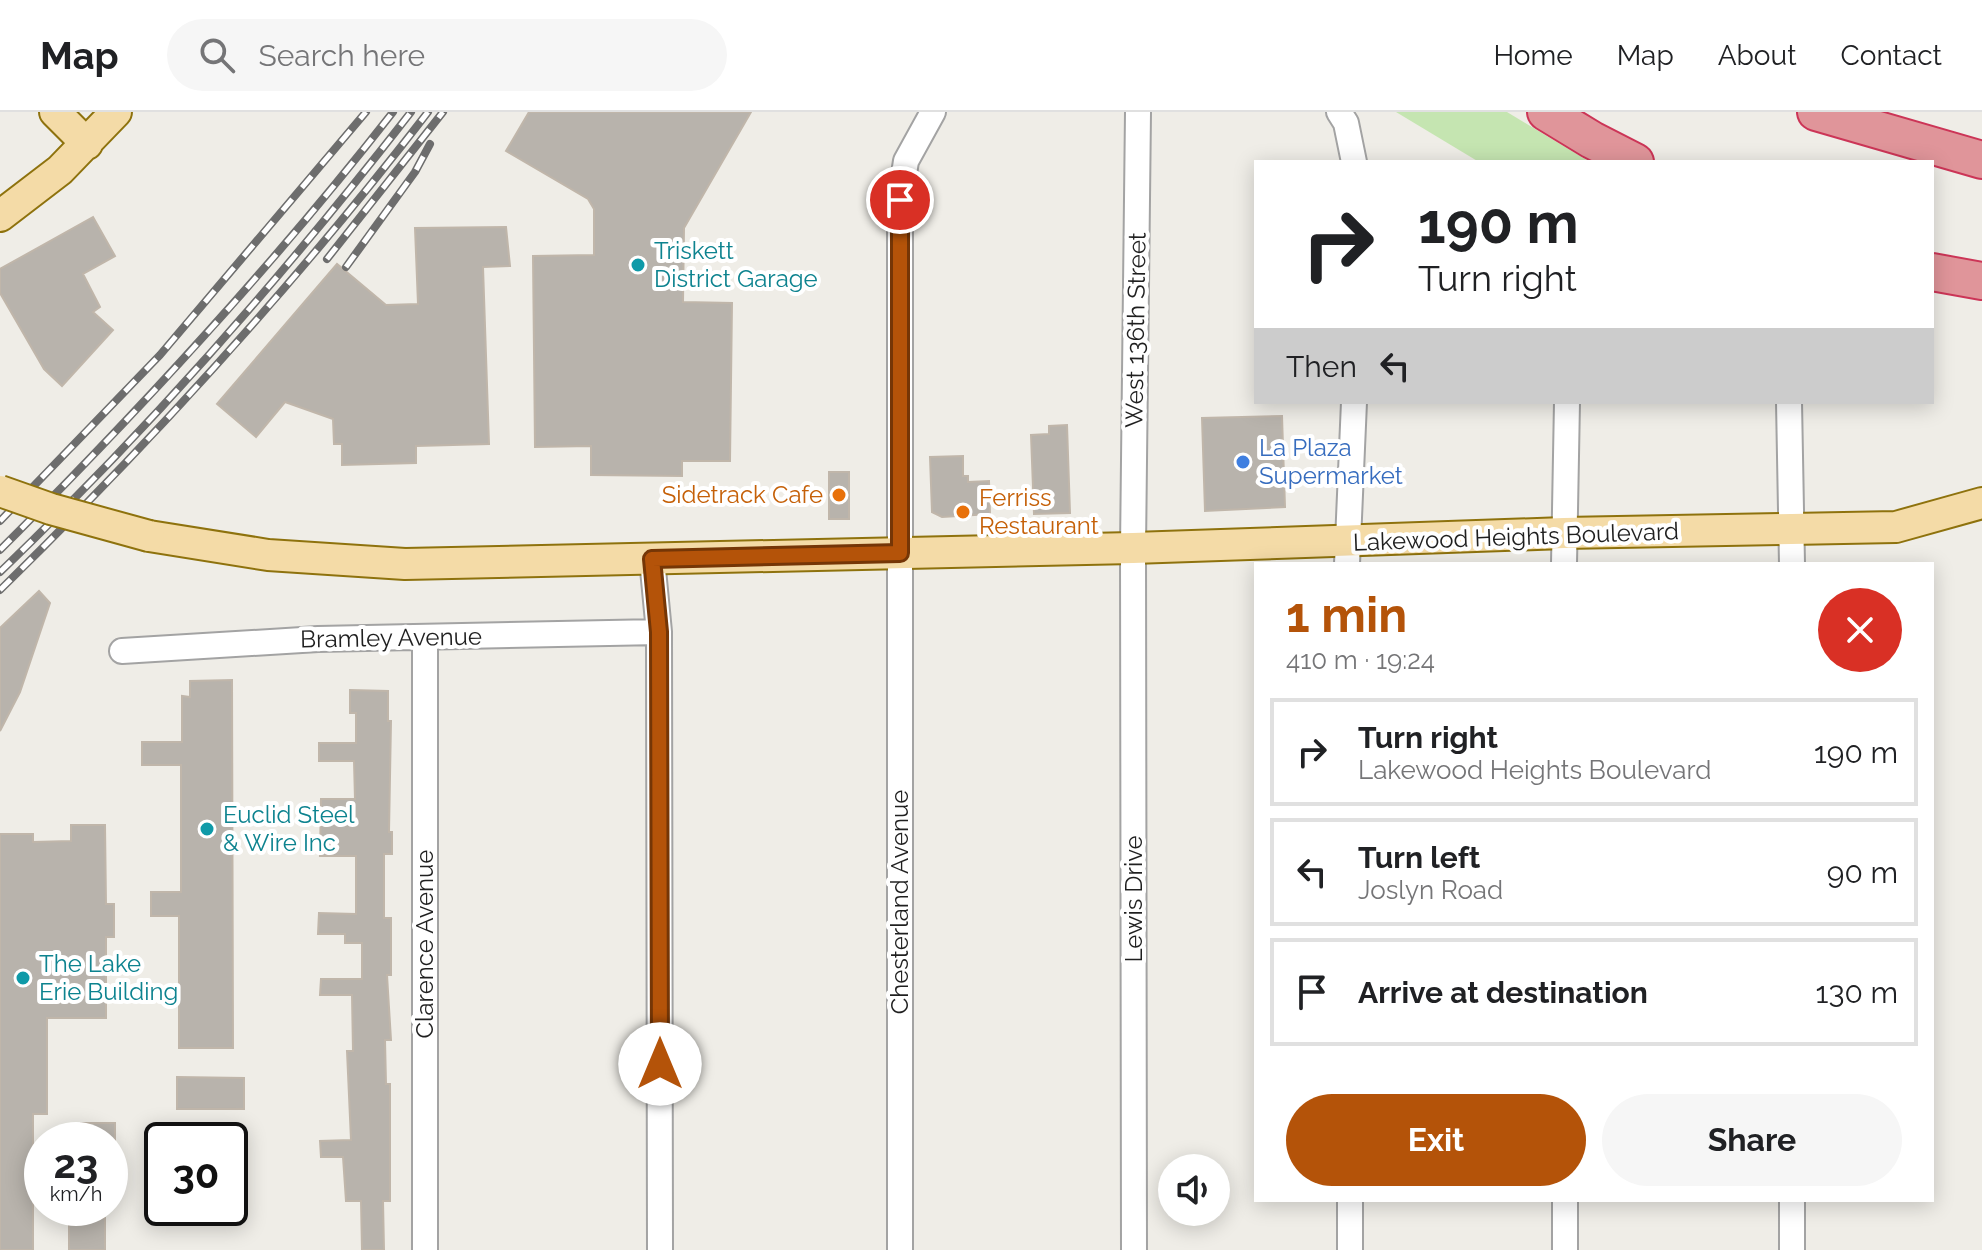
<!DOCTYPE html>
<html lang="en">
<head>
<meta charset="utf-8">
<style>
  :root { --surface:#fff; --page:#f6f6f6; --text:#202124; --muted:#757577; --line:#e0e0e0; --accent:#b45309 }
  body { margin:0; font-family:Raleway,sans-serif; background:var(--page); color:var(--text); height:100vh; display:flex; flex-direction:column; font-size:30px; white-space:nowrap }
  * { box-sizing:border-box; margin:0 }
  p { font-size:26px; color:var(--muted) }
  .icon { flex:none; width:44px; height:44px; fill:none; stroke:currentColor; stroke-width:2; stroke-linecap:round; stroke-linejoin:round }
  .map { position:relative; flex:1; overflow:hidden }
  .panel { position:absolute; left:1254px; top:450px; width:680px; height:640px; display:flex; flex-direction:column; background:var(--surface); border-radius:0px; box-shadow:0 4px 20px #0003 }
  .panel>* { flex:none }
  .top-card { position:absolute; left:1254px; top:48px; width:680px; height:244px; border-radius:0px; box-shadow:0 4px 20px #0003; background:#fff; color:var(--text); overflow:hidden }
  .fabs { position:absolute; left:1158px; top:1042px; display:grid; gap:16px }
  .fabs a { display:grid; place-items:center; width:72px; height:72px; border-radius:50%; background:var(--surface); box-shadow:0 4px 20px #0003; font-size:40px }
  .speed { position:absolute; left:24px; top:1010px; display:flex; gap:16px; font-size:40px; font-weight:700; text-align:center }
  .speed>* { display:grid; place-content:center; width:104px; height:104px; border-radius:50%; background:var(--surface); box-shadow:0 4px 20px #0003; line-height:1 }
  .speed small { font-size:20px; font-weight:400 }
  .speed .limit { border:4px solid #111; border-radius:12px; background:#fff; color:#111 }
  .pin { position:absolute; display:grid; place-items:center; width:68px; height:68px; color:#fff; margin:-34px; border:4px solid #fff; border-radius:50%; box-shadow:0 2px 8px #0007 }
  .me { position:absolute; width:88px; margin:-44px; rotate:0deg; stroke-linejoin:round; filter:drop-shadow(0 0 6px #0008) }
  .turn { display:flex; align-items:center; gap:28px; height:168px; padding:0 32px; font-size:36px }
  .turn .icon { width:104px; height:104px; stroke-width:2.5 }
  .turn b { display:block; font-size:56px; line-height:68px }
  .then { display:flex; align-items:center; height:76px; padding:0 32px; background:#0003; gap:16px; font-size:30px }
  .round { display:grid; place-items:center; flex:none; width:84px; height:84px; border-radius:42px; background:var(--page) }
  .headline { display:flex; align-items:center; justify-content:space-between; height:136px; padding:0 32px }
  h1 { font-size:48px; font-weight:700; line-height:60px; color:var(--accent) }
  .primary-button { display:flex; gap:16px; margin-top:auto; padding:16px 32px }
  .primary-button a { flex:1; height:92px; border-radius:48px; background:var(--accent); color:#fff; font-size:32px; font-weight:700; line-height:92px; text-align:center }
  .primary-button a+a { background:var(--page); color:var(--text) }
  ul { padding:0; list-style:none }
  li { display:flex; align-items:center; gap:24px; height:108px; margin:0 16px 12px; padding:0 16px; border:4px solid var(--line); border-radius:0px }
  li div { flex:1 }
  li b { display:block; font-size:30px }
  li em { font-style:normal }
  header { display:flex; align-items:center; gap:48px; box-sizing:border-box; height:112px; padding:0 40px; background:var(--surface); border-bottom:2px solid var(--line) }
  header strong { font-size:38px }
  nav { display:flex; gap:44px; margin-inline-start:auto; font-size:28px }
  .search { width:560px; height:72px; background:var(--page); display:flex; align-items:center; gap:20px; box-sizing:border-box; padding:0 28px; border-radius:44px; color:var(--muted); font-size:30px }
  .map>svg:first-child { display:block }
  .grass { fill:#c5e5b1 }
  .building { fill:#b8b3ac; stroke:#c0b6aa; stroke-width:2 }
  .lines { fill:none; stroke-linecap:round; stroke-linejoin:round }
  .minor-casing { stroke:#a3a3a3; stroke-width:28 }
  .major-casing { stroke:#8e720d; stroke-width:34 }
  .highway-casing { stroke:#cc3557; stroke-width:40 }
  .minor { stroke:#fff; stroke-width:24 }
  .major { stroke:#f4dba7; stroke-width:30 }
  .highway { stroke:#e0959a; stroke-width:36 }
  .rail-casing { stroke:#6d6d6d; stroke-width:8 }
  .rail { stroke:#fff; stroke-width:5; stroke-dasharray:15; stroke-linecap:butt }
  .major-bridge-casing { stroke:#8e720d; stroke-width:34; stroke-linecap:butt }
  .major-bridge { stroke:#f4dba7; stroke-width:30 }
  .route-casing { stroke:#753606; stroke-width:20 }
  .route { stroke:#b45309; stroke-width:14 }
  .culture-dot { fill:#0f9aa8; stroke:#fff; stroke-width:3 }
  .shop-dot { fill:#3f7fe0; stroke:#fff; stroke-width:3 }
  .food-dot { fill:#e8710a; stroke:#fff; stroke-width:3 }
  .labels { text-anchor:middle; stroke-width:8; stroke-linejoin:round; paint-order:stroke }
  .culture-label { font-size:24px; fill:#0d838f; stroke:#fff; text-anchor:start }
  .street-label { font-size:24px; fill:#1f1f1f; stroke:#fff }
  .shop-label { font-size:24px; fill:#366cbe; stroke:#fff; text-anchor:start }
  .food-label { font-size:24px; fill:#c56008; stroke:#fff; text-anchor:end }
</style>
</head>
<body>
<header>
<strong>Map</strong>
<div class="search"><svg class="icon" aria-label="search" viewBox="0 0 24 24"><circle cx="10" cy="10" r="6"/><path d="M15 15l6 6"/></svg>Search here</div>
<nav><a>Home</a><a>Map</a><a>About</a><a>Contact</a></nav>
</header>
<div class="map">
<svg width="1982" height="1138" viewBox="0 0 1982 1138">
  <rect width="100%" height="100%" fill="#efede7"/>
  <path class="grass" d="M1396,0H1507L1590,50H1479Z"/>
  <path class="building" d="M529,0H751L684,116L683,190L732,191L730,349H682V364L591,363V334L535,335L533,144L594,143V97L588,87L506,39Z
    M93,105L115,144L83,162L100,195L93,200L113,218L62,274L44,257L0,181V157Z
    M506,115L510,154L483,155L489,332L416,334V351L342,353V332H334L333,307L285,290L256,325L217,292L337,152L386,193L418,192L415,116Z
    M1282,304L1285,395L1205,399L1202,306Z
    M1067,313L1070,401L1034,402L1031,323L1049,322V314Z
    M963,344V364H968V370L989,369L990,402L942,405L932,400L930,345Z
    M829,360H849V407H829Z
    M39,479L50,491L20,580L0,619V516Z
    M232,568L233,936H179V804H151V780H181V653H142V630H182V584L190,585V569Z
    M350,578L388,579V609H391L389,720H392V742H384V806H391V863H387L391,928H385L386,972H390V1089H383L384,1138H362L361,1089H346L343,1045H321L320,1029L351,1028L347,939H353L352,883H320L321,867H362V831H345V822H318L319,801L356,802V744H320L321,687H355L354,649H319V631H356V601H350Z
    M71,713H105L106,792H114V825H106V906H47V1002H33V1138H0V722H33V730L71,729Z
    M177,965L244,966V997H177Z
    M81,1011H115V1028H81Z
    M105,1106V1138H69V1107Z"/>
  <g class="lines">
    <defs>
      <path id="minor" d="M1339,0L1346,11L1354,50
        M1789,290L1792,452
        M652,447L659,520L660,1138
        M1347,452L1354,290
        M1564,452L1567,290
        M425,525V1138
        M122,539L318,527L659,520
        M1350,1088V1138
        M1565,1088V1138
        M900,1138V88L906,49L933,0
        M1134,1138L1133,436L1138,0
        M1792,1138V1088"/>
      <path id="major" d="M55,0L87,32
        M0,104L60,58L116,0
        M149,424L268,443L405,452L1133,436L1564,421L1896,415L1982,391"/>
      <path id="highway" d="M1546,0L1592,28L1635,50
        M1816,0L1982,48
        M1932,160L1982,169"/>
    </defs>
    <use href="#minor" class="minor-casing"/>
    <use href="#major" class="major-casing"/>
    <use href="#highway" class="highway-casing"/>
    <use href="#minor" class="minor"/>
    <use href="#major" class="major"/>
    <use href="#highway" class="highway"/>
    <defs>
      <path id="rail" d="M327,147L443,0
        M346,155L415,60L430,32
        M0,409L160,243L366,0
        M0,438C139,299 272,155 393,0
        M0,460C148,318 285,162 411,0
        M0,478C153,328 297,170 428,0"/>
    </defs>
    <use href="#rail" class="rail-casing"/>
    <use href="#rail" class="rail"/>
    <defs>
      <path id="major-bridge" d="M0,379L51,397L149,424"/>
    </defs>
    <use href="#major-bridge" class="major-bridge-casing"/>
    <use href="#major-bridge" class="major-bridge"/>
  </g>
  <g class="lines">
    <defs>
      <path id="route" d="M660,952L659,520L652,447L900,441V88"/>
    </defs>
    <use href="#route" class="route-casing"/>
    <use href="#route" class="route"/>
  </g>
  <g class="culture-dot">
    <circle cx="638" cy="153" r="8"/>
    <circle cx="207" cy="717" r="8"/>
    <circle cx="23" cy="866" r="8"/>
  </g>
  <circle class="shop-dot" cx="1243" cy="350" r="8"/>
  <g class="food-dot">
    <circle cx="839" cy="383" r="8"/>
    <circle cx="963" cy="400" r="8"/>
  </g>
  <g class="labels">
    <g class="culture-label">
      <text x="654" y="147">Triskett<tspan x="654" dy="28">District Garage</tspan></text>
      <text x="223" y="711">Euclid Steel<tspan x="223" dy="28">&amp; Wire Inc</tspan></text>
      <text x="39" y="860">The Lake<tspan x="39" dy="28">Erie Building</tspan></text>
    </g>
    <g class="street-label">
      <text transform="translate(1136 218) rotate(-89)" y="8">West 136th Street</text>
      <text transform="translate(1516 425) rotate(-2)" y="8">Lakewood Heights Boulevard</text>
      <text transform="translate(391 526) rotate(-1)" y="8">Bramley Avenue</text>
      <text transform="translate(1134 787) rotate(-90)" y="8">Lewis Drive</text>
      <text transform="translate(900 790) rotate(-90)" y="8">Chesterland Avenue</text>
      <text transform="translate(425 832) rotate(-90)" y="8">Clarence Avenue</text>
    </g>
    <g class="shop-label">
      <text x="1259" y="344">La Plaza<tspan x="1259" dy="28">Supermarket</tspan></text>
    </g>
    <g class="food-label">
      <text x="823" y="391">Sidetrack Cafe</text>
      <text x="979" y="394" text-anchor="start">Ferriss<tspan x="979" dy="28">Restaurant</tspan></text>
    </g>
  </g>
</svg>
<div class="fabs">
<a><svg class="icon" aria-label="sound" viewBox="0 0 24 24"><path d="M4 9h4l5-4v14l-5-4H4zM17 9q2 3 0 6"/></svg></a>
</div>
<div class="speed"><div>23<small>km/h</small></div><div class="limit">30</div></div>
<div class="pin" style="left:900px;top:88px;background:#d93025"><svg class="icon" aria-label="arrive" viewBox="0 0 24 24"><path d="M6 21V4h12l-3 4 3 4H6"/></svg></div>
<svg class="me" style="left:660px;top:952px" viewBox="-20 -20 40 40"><circle r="19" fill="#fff"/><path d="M0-13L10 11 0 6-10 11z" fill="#b45309"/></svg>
<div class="top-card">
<div class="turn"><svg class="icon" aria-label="right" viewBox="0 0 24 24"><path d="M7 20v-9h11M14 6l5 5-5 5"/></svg><div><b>190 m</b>Turn right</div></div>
<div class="then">Then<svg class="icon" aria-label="left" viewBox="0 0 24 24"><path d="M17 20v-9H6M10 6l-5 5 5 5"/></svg></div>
</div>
<section class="panel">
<div class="headline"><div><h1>1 min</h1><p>410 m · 19:24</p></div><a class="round" style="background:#d93025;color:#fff"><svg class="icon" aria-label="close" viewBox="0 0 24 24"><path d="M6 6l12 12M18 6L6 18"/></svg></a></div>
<ul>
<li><svg class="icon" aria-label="right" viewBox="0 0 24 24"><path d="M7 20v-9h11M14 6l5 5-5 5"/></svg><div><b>Turn right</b><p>Lakewood Heights Boulevard</p></div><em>190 m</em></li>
<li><svg class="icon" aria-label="left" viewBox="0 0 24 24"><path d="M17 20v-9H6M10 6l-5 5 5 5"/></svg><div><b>Turn left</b><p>Joslyn Road</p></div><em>90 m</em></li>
<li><svg class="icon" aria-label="arrive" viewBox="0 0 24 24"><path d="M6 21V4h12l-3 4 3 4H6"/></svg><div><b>Arrive at destination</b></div><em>130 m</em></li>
</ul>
<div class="primary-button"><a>Exit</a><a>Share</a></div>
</section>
</div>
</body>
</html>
